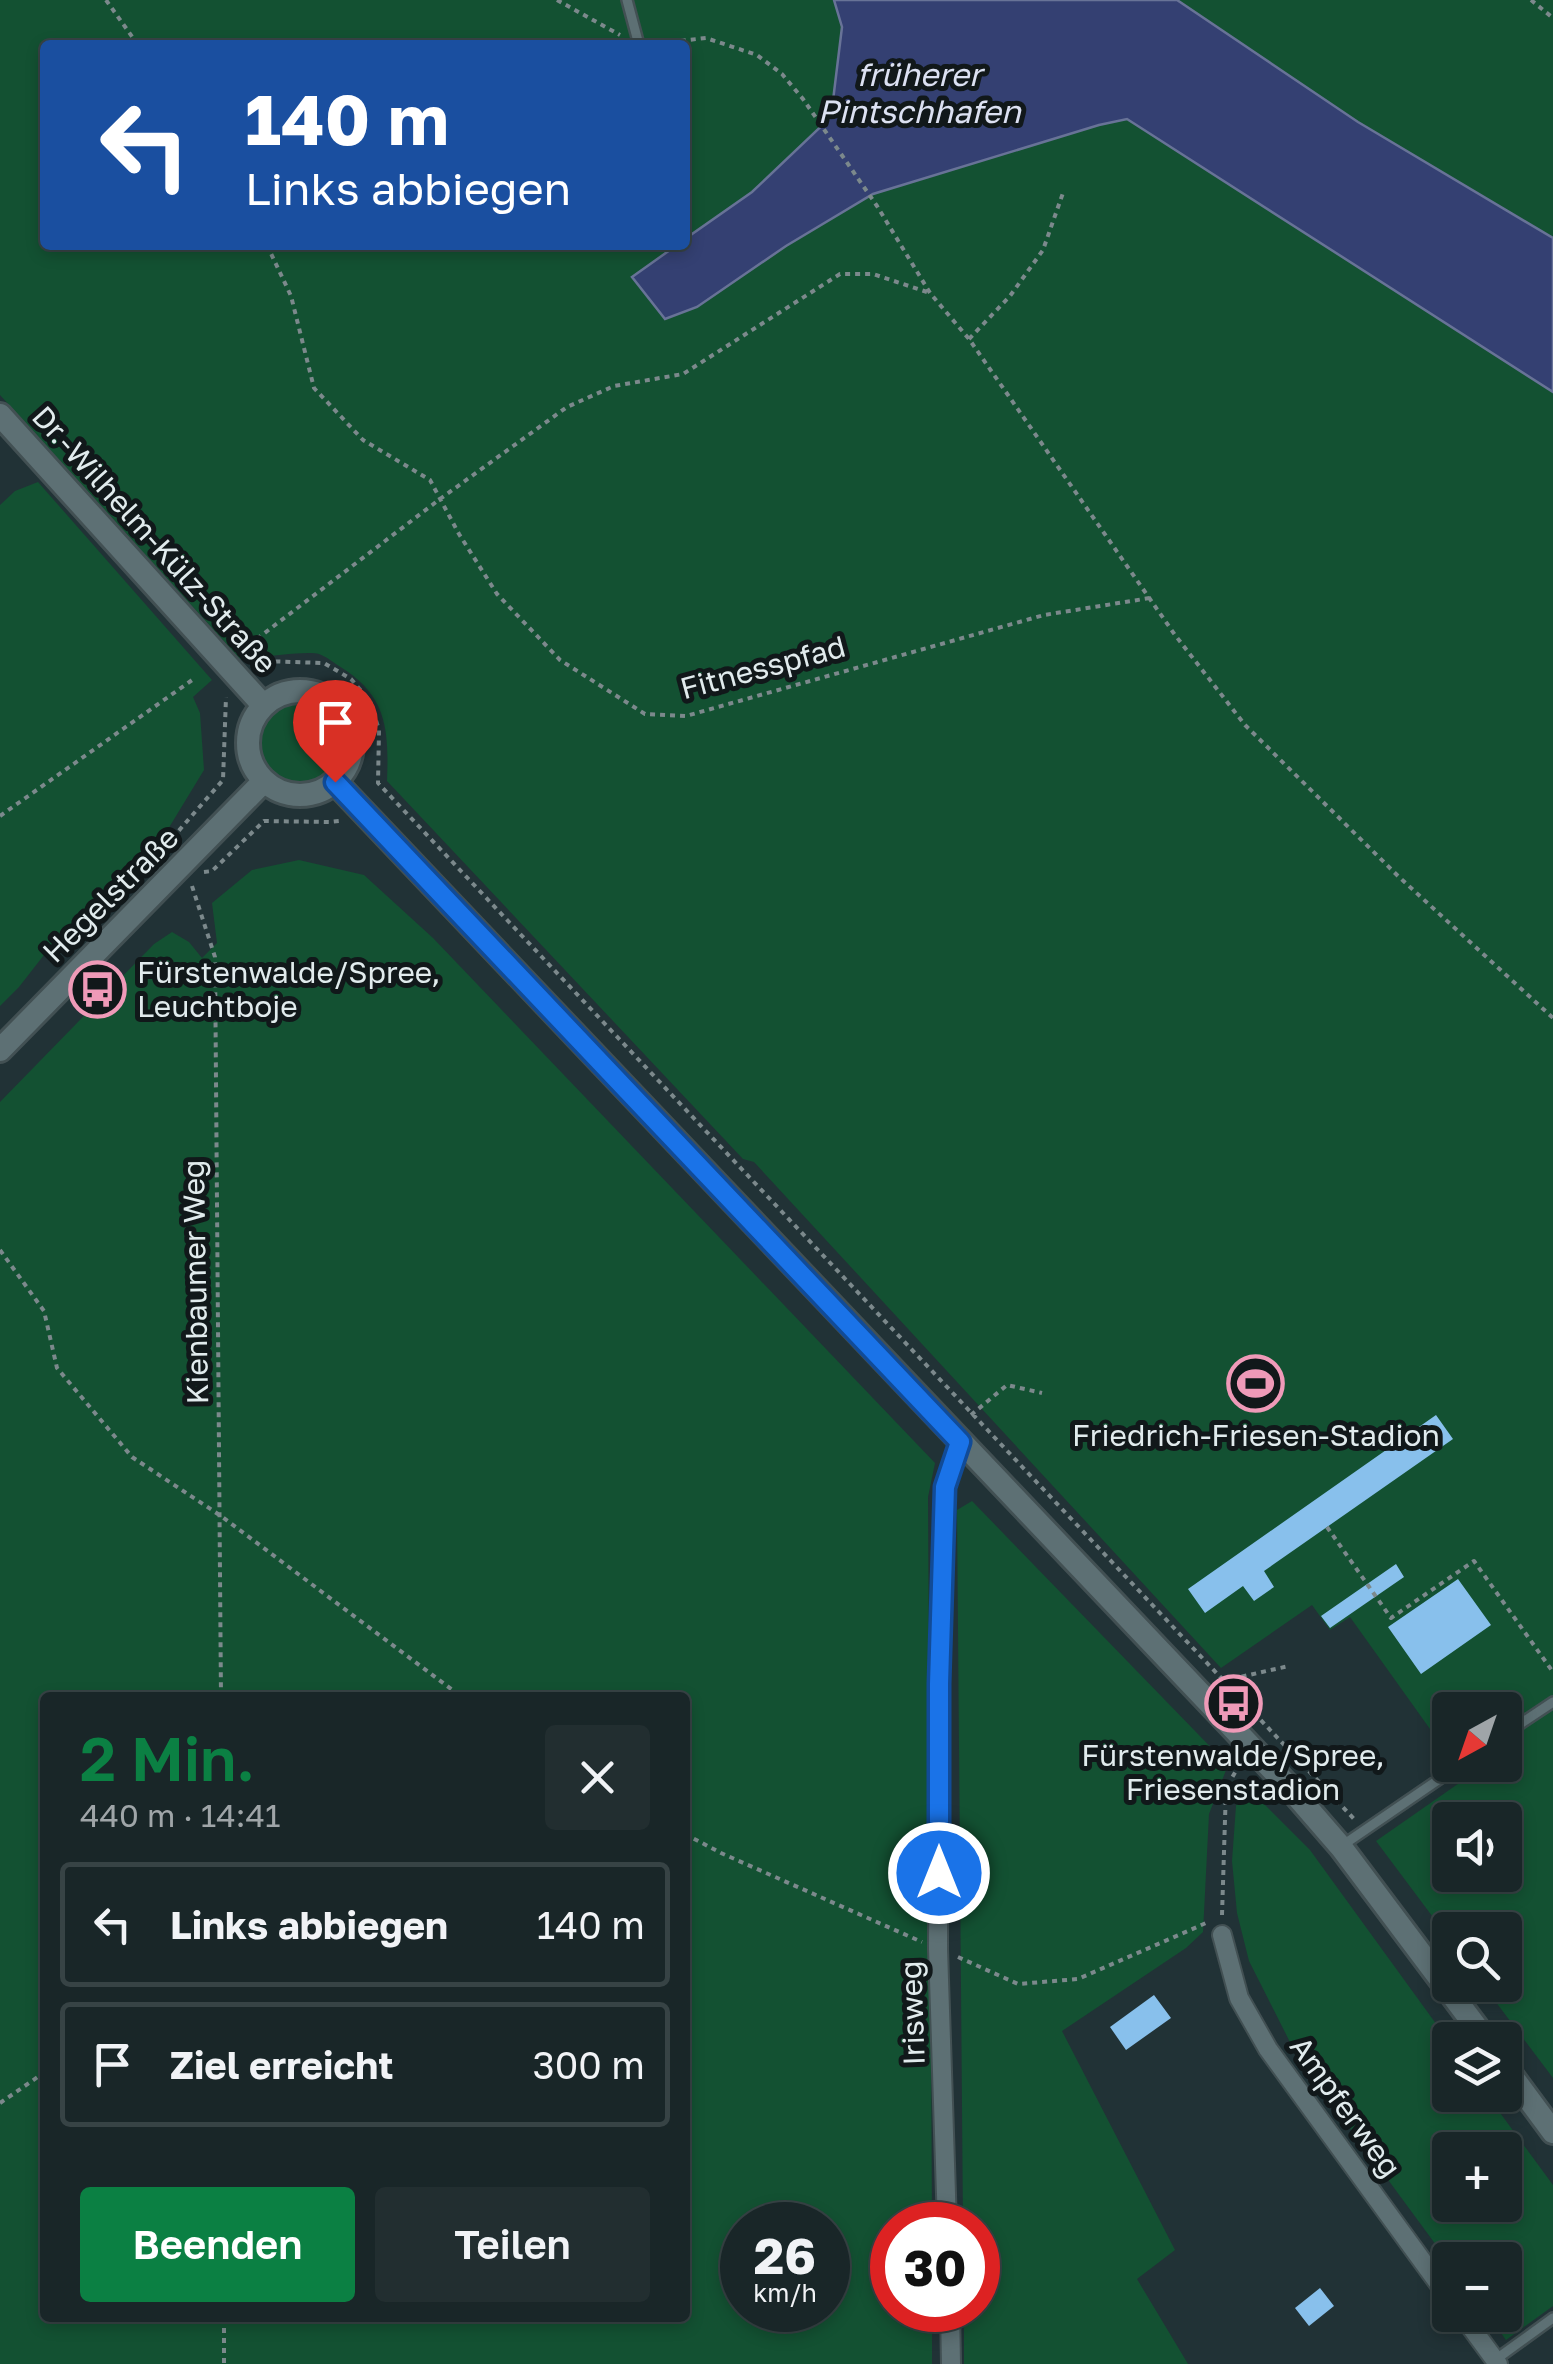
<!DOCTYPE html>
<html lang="de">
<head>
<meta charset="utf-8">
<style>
  :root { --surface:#192628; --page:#222e30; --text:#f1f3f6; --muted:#9fa5a8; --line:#374345; --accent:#0b8043 }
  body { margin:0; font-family:"Golos Text",sans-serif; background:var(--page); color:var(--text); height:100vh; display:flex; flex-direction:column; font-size:38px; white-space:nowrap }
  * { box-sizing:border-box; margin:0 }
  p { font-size:32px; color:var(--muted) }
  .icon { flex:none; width:55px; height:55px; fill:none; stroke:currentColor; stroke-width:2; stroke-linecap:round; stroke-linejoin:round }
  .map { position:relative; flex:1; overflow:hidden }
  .side { position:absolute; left:40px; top:1692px; width:650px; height:630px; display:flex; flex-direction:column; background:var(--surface); border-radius:10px; box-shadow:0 5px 15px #0003,0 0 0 2px var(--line) }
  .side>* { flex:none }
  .guide { position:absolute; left:40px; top:40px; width:650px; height:210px; border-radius:10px; box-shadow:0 5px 15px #0003,0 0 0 2px var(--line); background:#1a4fa0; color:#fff; overflow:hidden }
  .needle { width:65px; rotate:220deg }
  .buttons { position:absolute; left:1432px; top:1692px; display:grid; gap:20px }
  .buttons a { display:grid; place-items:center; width:90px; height:90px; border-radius:10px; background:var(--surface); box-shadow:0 5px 15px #0003,0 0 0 2px var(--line); font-size:50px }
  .speed { position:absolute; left:720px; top:2202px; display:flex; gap:20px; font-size:50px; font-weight:700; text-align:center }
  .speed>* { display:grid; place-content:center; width:130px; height:130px; border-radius:50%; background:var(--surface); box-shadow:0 5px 15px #0003,0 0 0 2px var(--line); line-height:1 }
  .speed small { font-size:25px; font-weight:400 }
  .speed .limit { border:15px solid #d22; background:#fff; color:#111 }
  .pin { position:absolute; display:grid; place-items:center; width:85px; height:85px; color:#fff; margin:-102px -42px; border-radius:50% 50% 50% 0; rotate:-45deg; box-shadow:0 0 10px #0007 }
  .pin .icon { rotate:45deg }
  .me { position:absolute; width:110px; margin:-55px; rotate:0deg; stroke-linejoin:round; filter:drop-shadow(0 0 8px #0008) }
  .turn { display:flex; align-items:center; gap:35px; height:210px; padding:0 40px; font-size:45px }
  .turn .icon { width:130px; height:130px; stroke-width:2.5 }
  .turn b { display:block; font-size:70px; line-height:85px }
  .round { display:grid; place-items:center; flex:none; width:105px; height:105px; border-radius:10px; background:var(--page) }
  .headline { display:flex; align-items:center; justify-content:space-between; height:170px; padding:0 40px }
  h1 { font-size:60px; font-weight:600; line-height:75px; color:var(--accent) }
  .action { display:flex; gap:20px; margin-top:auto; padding:20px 40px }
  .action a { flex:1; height:115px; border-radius:10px; background:var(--accent); color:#fff; font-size:40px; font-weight:600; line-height:115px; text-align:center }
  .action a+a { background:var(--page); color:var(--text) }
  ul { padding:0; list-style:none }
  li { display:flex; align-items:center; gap:30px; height:125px; margin:0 20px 15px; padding:0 20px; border:5px solid var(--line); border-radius:10px }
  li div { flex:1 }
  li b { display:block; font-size:38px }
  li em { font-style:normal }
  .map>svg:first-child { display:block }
  .green { fill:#135132; fill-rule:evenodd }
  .water { fill:#344072; stroke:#687397; stroke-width:2.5 }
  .building { fill:#88c0ec }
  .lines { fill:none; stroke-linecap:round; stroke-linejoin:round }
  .service-casing { stroke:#425053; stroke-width:14 }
  .minor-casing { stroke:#425053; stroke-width:22 }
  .secondary-casing { stroke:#425053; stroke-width:28 }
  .path { stroke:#7c898c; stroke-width:4; stroke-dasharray:5 5; stroke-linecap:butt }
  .service { stroke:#5d7074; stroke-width:9 }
  .minor { stroke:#5d7074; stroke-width:18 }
  .secondary { stroke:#5d7074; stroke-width:22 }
  .route-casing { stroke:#114b97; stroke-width:25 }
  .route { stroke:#1a73e8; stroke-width:18 }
  .labels { text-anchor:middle; stroke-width:10; stroke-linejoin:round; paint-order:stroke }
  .street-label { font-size:30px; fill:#e1ebed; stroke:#11181a }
  .poi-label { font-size:30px; fill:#e1ebed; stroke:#11181a }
  .water-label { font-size:32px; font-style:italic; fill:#dce1f2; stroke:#11181a }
</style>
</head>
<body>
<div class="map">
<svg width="1553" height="2364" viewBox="0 0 1553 2364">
  <rect width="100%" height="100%" fill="#213236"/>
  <path class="green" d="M0,0H834L842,27L831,117L752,192L685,239V45H45V245H677L632,277L786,246L873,194L1099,125L1127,119L1553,392V2078L1483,1985H1505V1930H1450V1940L1376,1841L1465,1779L1456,1765H1505V1710H1450V1757L1350,1617L1330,1630L1312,1605L1221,1668L754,1162L743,1159L387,781C389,729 387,695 339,666C333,662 325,656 319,654C308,650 255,658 240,659L0,395ZM1450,1820H1505V1875H1450Z
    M1177,0H1553V238L1358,122Z
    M38,482L212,680L193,697L200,713L204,770L159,844L117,886L58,937L19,987L0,1006V505L15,491Z
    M260 742a40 40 0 1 1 80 0a40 40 0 1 1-80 0Z
    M299,860L364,875L433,938L935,1463L928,1497L932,2225H892V2310H932V2364H0V1102L154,944L172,932L189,942L202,958L217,943L212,903L252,870ZM45,1698H685V2318H45ZM742,2225H828V2310H742Z
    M972,1501L1228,1765L1209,1814L1203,1932L1186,1948L1062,2031L1175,2250L1137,2279L1188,2364H964V2310H978V2225H963L957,1510Z
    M1242,1782L1310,1850L1450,2043V2095H1487L1553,2185V2306L1506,2340L1488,2315H1505V2260H1450V2264L1297,2056L1249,1961L1237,1913L1232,1861L1236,1806ZM1450,2150H1505V2205H1450Z"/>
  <path class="water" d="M834,0H1177L1358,122L1553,238V392L1127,119L1099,125L873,194L786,246L697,307L665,319L632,277L677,245H685V239L752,192L831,117L842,27Z"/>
  <path class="building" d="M1436,1415L1453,1439L1264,1571L1274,1587L1254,1601L1243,1586L1205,1613L1188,1589Z
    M1396,1564L1404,1577L1330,1628L1321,1616Z
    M1458,1579L1491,1625L1421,1674L1388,1627Z
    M1154,1995L1171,2018L1126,2050L1110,2027Z
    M1320,2288L1334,2306L1309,2326L1295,2308Z"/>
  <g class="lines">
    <defs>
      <path id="service" d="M627,0L639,45
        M1505,1734L1553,1702
        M1343,1845L1460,1765
        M1495,2360L1553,2318"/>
      <path id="minor" d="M1222,1935L1239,1998L1268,2049L1450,2299
        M947,2225L938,1949L939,1684L945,1487L960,1442
        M950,2310L951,2364
        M1462,2315L1498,2364"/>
      <path id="secondary" d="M0,415L263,705
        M248 743a52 52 0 1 1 104 0a52 52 0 1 1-104 0Z
        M335,782L1289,1787L1341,1847L1486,2040
        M0,1050L264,781
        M1505,2067L1553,2132"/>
    </defs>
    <use href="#service" class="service-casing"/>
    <use href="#minor" class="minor-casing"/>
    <use href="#secondary" class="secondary-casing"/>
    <path class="path" d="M106,0L138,45
      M557,0L620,35
      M1531,0L1553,18
      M651,44L706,38L757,55L782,74L803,99L877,206L930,293L969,339L1175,635L1245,725L1398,876L1553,1018
      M267,245L291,296L314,388L363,440L430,480L459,534L497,594L560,660L645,714L686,716L1044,615L1150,598
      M969,339L1010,296L1043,250L1064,190
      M241,651L440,499L567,407L614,386L683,374L840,274H873L927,292
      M257,665L261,661L324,663L351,679L370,701L379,730L378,783L1354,1819
      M0,816L195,678
      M174,839L175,835L223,780L226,697
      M204,872L212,871L264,821L330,822L339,821L342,818
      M192,886L215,957L221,1698
      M0,1250L44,1311L57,1368L132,1457L221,1516L463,1698
      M971,1415L1007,1385L1042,1393
      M1327,1527L1391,1618L1474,1561L1553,1672
      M1222,1681L1289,1666
      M685,1834L721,1853L922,1942
      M1222,1915L1226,1788L1240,1764
      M958,1957L1018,1984L1078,1979L1206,1923
      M0,2103L45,2072
      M224,2318V2364"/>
    <use href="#service" class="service"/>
    <use href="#minor" class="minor"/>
    <use href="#secondary" class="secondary"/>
  </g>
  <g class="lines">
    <defs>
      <path id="route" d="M335,782L960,1442L945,1487L939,1684V1873"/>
    </defs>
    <use href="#route" class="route-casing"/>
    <use href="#route" class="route"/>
  </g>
  <defs>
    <symbol id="bus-ring" viewBox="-11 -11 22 22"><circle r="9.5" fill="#11181a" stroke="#ef9ab8" stroke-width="1.5"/><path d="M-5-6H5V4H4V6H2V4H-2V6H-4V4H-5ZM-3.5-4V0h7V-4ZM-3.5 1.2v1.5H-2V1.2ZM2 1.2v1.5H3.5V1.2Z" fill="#ef9ab8"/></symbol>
    <symbol id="stadium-ring" viewBox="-11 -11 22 22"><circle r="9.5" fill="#11181a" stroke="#ef9ab8" stroke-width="1.5"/><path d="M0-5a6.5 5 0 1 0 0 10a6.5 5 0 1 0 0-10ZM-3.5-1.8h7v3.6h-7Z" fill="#ef9ab8"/></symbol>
  </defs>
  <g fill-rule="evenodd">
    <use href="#bus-ring" x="66" y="958" width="63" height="63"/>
    <use href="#stadium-ring" x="1224" y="1352" width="63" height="63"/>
    <use href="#bus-ring" x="1202" y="1672" width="63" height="63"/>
  </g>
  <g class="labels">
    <g class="street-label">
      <text transform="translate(154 540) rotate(48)" y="10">Dr.-Wilhelm-Külz-Straße</text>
      <text transform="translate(763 668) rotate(-15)" y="10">Fitnesspfad</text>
      <text transform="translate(111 895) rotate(-45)" y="10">Hegelstraße</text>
      <text transform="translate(196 1282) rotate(-91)" y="10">Kienbaumer Weg</text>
      <text transform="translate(913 2013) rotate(-92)" y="10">Irisweg</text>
      <text transform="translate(1345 2107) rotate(54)" y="10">Ampferweg</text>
    </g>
    <g class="poi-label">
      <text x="137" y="983" text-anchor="start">Fürstenwalde/Spree,<tspan x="137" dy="34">Leuchtboje</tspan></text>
      <text x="1256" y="1446">Friedrich-Friesen-Stadion</text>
      <text x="1233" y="1766">Fürstenwalde/Spree,<tspan x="1233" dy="34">Friesenstadion</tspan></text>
    </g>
    <g class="water-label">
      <text x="919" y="86">früherer<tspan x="919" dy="37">Pintschhafen</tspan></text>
    </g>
  </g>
</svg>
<div class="buttons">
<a><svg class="needle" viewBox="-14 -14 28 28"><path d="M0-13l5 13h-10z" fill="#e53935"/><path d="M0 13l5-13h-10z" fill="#9fa5a8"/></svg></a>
<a><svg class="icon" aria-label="sound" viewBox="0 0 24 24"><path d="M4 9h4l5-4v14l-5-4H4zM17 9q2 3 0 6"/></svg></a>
<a><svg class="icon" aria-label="search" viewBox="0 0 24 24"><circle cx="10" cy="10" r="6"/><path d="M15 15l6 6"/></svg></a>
<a><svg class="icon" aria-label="layers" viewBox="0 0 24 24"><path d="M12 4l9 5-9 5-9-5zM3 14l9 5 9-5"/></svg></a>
<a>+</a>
<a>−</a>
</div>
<div class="speed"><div>26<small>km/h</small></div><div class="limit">30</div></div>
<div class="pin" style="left:335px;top:782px;background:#d93025"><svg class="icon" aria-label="arrive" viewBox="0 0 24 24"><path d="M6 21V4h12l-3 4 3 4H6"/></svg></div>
<svg class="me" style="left:939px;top:1873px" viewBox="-20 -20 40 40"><circle r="17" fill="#1a73e8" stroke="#fff" stroke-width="3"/><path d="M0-11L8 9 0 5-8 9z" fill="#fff"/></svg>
<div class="guide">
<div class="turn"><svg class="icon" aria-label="left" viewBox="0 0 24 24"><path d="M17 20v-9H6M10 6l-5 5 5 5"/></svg><div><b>140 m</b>Links abbiegen</div></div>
</div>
<section class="side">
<div class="headline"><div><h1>2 Min.</h1><p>440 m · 14:41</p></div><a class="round"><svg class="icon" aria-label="close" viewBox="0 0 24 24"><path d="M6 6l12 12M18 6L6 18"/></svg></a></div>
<ul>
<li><svg class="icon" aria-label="left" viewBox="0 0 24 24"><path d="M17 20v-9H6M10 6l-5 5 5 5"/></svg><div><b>Links abbiegen</b></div><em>140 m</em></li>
<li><svg class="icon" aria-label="arrive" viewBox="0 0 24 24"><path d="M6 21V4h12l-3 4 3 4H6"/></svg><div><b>Ziel erreicht</b></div><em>300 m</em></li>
</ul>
<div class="action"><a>Beenden</a><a>Teilen</a></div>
</section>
</div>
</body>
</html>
